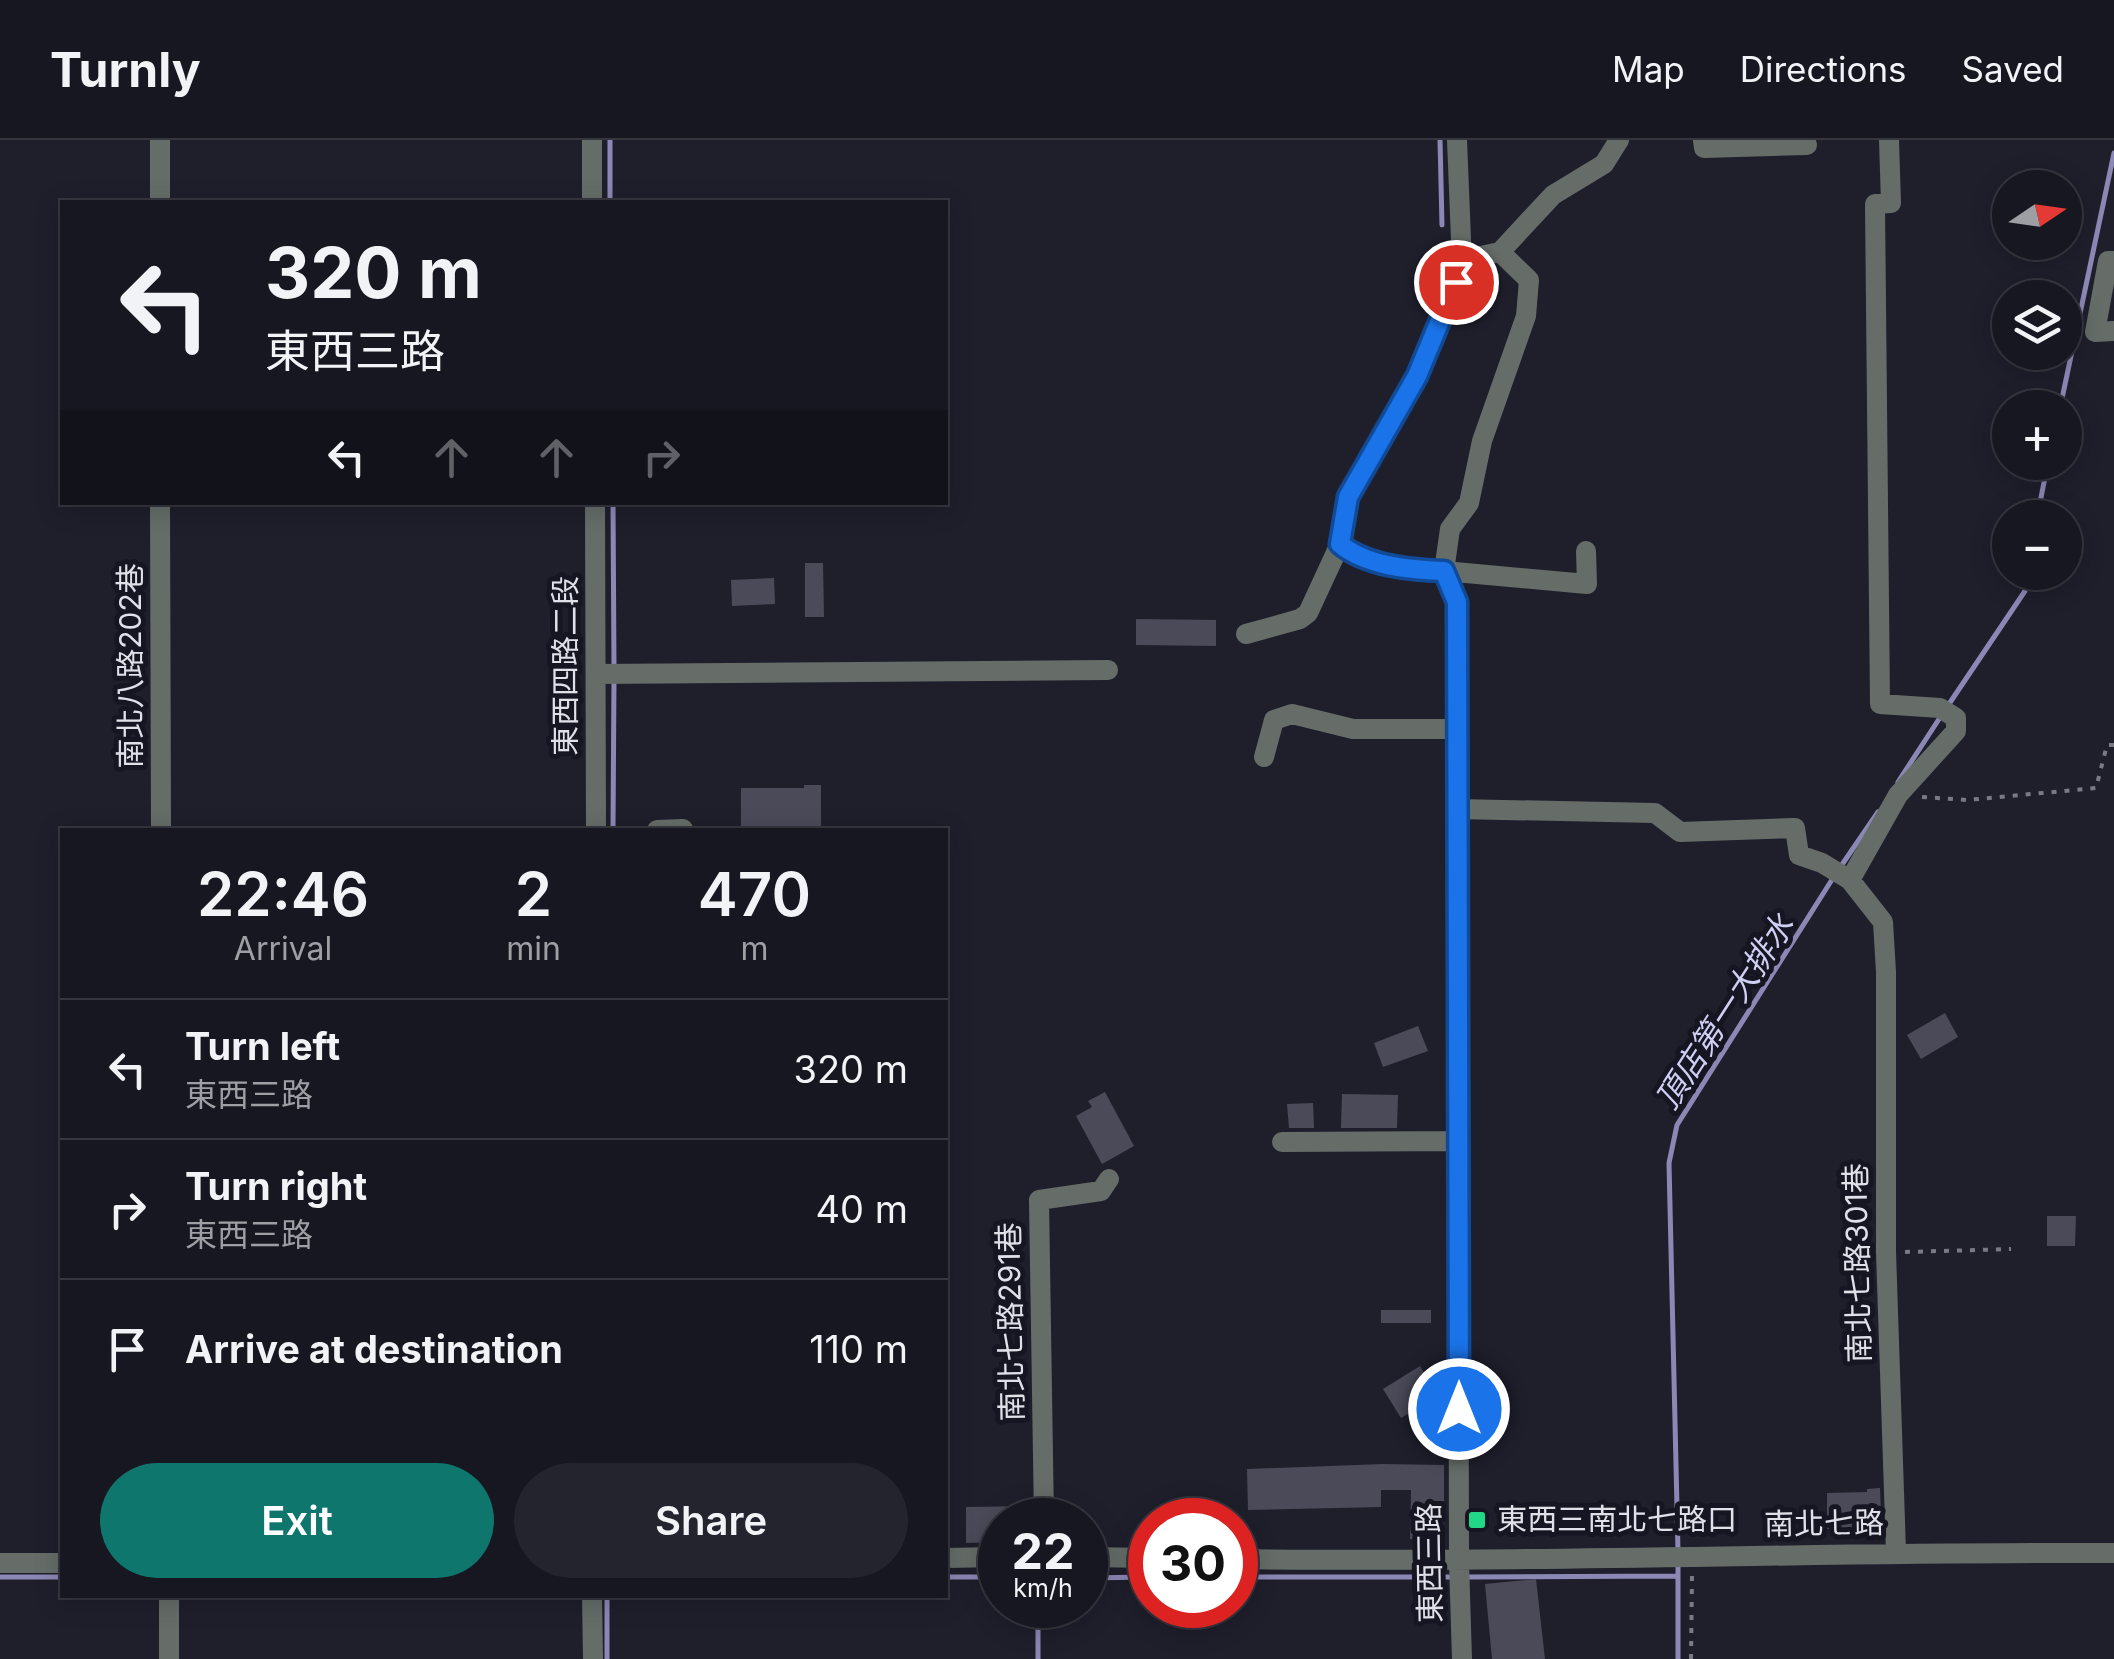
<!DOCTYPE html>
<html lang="en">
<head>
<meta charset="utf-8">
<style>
  :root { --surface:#171721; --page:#24242e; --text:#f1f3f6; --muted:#9e9fa5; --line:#36363f; --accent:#0f766e }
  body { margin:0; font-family:Inter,"Noto Sans TC",sans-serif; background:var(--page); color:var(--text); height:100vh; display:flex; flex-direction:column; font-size:38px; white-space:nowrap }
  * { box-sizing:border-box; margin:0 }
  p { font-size:32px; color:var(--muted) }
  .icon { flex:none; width:55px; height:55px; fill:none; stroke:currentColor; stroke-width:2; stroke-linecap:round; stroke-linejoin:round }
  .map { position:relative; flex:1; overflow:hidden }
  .panel { position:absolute; left:60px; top:688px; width:888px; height:770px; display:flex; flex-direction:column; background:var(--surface); border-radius:0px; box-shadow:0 5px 25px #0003,0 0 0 2px var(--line) }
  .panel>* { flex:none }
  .top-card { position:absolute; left:60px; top:60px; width:888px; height:305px; border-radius:0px; box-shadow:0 5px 25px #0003,0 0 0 2px var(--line); background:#171721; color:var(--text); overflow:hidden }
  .needle { width:65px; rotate:77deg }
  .fabs { position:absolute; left:1992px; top:30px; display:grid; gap:20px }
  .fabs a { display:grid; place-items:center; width:90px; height:90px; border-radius:50%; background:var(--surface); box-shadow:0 5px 25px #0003,0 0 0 2px var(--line); font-size:50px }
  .speed { position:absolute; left:978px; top:1358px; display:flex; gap:20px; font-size:50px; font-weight:700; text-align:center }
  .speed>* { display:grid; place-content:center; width:130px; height:130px; border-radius:50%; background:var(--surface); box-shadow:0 5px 25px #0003,0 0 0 2px var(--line); line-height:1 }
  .speed small { font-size:25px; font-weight:400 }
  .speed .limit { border:15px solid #d22; background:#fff; color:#111 }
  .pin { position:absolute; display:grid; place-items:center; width:85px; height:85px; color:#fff; margin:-42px; border:5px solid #fff; border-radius:50%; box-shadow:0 2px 10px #0007 }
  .me { position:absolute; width:110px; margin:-55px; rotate:0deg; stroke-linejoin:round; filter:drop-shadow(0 0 8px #0008) }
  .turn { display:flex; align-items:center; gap:35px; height:210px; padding:0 40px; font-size:45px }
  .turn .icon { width:130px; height:130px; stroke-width:2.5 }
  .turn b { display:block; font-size:70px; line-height:85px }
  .lanes { display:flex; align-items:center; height:95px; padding:0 40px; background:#0003; justify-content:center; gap:50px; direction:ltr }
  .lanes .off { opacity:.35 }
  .eta { display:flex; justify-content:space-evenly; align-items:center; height:170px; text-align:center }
  .eta b { font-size:60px; font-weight:600; line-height:70px }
  .action { display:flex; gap:20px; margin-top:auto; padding:20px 40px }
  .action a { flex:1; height:115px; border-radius:60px; background:var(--accent); color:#fff; font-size:40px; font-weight:600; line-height:115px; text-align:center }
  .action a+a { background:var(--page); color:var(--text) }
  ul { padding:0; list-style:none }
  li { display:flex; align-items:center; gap:30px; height:140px; padding:0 40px; border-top:2px solid var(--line) }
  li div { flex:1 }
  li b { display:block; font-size:38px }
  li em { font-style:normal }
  header { display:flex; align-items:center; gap:60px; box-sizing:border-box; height:140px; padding:0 50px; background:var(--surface); border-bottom:2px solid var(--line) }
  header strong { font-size:48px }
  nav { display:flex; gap:55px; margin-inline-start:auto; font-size:35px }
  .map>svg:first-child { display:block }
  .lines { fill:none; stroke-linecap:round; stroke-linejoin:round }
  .stream { stroke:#8c88b6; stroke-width:5 }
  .building { fill:#4b4a59 }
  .path { stroke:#7a7a85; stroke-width:4; stroke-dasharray:5 8; stroke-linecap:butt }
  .minor { stroke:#666d69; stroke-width:20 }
  .route-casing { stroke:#114b97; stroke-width:25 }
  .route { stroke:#1a73e8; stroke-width:18 }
  .poi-dot { fill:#20d887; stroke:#161622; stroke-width:4 }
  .labels { text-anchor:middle; stroke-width:10; stroke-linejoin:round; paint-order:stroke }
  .street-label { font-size:30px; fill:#e0e0e9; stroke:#161622 }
  .poi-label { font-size:30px; fill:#e0e0e9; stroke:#161622; text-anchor:start }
  .water-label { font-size:32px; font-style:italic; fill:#cfcef3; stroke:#161622 }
</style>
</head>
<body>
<header>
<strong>Turnly</strong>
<nav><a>Map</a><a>Directions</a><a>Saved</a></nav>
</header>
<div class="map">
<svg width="2114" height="1519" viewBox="0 0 2114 1519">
  <rect width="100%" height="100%" fill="#1f1f2c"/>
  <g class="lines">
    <path class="stream" d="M610,0V62
      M1440,0L1442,85
      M2060,268L2114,13
      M613,362L614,527
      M2037,378L2048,322
      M1947,567L2025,451L2027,432
      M1898,642L1941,576
      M613,690L614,538
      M1839,729L1878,672
      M1678,1411L1669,1023L1677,985L1833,738
      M0,1437H62
      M945,1437H1000
      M1235,1437H1455
      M1466,1437L1678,1436
      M1085,1438L1150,1437
      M1038,1465V1519
      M607,1519V1455
      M1678,1519V1422"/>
  </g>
  <path class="building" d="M805,423H823L824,477H805Z
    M774,438L775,464L732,466L731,440Z
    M1136,479L1216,480V506L1136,505Z
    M804,645H821V690H741V648H804Z
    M1945,873L1958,897L1921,919L1907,895Z
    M1418,886L1428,911L1383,927L1374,903Z
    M1105,952L1134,1006L1102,1024L1076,976L1092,967L1088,961Z
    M1342,954L1398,955L1397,988H1341Z
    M1313,963L1314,988H1289L1287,964Z
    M2047,1076H2076L2075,1106H2047Z
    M1381,1170H1431V1183H1381Z
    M1420,1226L1438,1256L1401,1278L1383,1249Z
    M1383,1324L1444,1325V1399H1410L1411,1350H1381V1367L1248,1370L1247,1329Z
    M1880,1348L1882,1398H1868V1389H1827V1353L1867,1352V1349Z
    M1030,1366V1380H1000V1402L966,1403V1367Z
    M1536,1439L1545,1519H1492L1485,1444Z"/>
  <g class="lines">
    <path class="path" d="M1922,657L1967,660L2096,648L2107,605H2114
      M1905,1112L2011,1109
      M1691,1519L1692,1436"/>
    <path class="minor" d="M160,0V62
      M592,0V62
      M1457,0L1462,124L1450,163L1417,236L1349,357L1340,404C1366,426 1410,430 1444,431L1457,462L1459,1422L1462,1519
      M1703,0L1704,8L1807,5
      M1500,112L1529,140L1526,176L1482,301L1469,363L1450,389L1444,431L1587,444L1586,411
      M2114,121H2108L2095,192L2114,191
      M1462,124L1471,118L1500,112L1553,55L1604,24L1619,0
      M160,362L161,690
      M595,362L596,690
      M1246,494L1300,479L1308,473L1340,404
      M597,534L1108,530
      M1264,617L1274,580L1292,574L1353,589H1458
      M1456,669L1655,673L1680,692L1795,688L1799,715L1822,723L1850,740L1883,782L1886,832V1112L1896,1412
      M657,690L683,689
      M1850,740L1898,655L1956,591V578L1940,568L1880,564L1875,64L1891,63L1889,0
      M1282,1002L1460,1001
      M1044,1380L1039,1060L1101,1051L1109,1039
      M1085,1417L1150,1418
      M945,1418L1000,1417
      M1235,1419C1528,1423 1821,1412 2114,1413
      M0,1423H62
      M592,1455L593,1519
      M169,1519V1455"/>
  </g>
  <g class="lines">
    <defs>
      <path id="route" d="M1456,142L1417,236L1348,357L1340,404C1366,426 1410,430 1444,431L1457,462L1459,1269"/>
    </defs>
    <use href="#route" class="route-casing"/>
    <use href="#route" class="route"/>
  </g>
  <rect class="poi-dot" x="1467" y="1370" width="20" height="20" rx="5"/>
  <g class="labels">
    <g class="street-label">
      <text transform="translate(131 526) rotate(-90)" y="10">南北八路202巷</text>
      <text transform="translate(566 526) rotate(-90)" y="10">東西四路二段</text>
      <text transform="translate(1858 1123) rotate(-91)" y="10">南北七路301巷</text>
      <text transform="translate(1011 1182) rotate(-91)" y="10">南北七路291巷</text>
      <text transform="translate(1824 1384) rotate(-1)" y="10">南北七路</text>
      <text transform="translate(1430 1423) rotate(-91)" y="10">東西三路</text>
    </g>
    <g class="poi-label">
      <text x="1497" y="1390">東西三南北七路口</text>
    </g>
    <g class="water-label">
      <text transform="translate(1725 872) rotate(-57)" y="11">頂店第一大排水</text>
    </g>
  </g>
</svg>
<div class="fabs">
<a><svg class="needle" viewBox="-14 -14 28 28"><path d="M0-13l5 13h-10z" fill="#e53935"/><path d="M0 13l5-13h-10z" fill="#9e9fa5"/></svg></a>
<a><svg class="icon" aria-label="layers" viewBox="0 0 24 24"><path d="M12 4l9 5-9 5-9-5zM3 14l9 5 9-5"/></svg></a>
<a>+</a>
<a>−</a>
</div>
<div class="speed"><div>22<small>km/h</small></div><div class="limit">30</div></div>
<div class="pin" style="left:1456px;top:142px;background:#d93025"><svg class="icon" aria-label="arrive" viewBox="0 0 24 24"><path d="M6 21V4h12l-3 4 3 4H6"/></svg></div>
<svg class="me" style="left:1459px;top:1269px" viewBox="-20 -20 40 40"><circle r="17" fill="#1a73e8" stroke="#fff" stroke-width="3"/><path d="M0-11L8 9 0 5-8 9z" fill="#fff"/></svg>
<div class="top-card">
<div class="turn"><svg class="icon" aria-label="left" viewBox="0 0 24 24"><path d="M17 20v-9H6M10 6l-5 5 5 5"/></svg><div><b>320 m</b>東西三路</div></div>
<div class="lanes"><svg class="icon" aria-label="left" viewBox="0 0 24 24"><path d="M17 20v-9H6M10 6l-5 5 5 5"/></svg><svg class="icon off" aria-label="ahead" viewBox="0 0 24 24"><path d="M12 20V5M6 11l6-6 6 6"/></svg><svg class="icon off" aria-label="ahead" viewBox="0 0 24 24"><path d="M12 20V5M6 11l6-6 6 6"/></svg><svg class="icon off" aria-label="right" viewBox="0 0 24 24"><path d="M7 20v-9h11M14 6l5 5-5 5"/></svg></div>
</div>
<section class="panel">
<div class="eta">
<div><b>22:46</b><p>Arrival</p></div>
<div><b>2</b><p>min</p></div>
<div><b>470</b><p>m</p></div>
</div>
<ul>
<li><svg class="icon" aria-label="left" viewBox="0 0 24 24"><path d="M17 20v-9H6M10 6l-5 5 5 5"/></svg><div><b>Turn left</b><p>東西三路</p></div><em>320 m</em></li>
<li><svg class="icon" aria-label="right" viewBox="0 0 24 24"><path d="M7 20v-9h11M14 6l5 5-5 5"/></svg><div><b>Turn right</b><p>東西三路</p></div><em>40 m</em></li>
<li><svg class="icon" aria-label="arrive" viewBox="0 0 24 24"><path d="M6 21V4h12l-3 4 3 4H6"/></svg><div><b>Arrive at destination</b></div><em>110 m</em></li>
</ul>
<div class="action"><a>Exit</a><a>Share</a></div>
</section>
</div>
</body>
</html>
